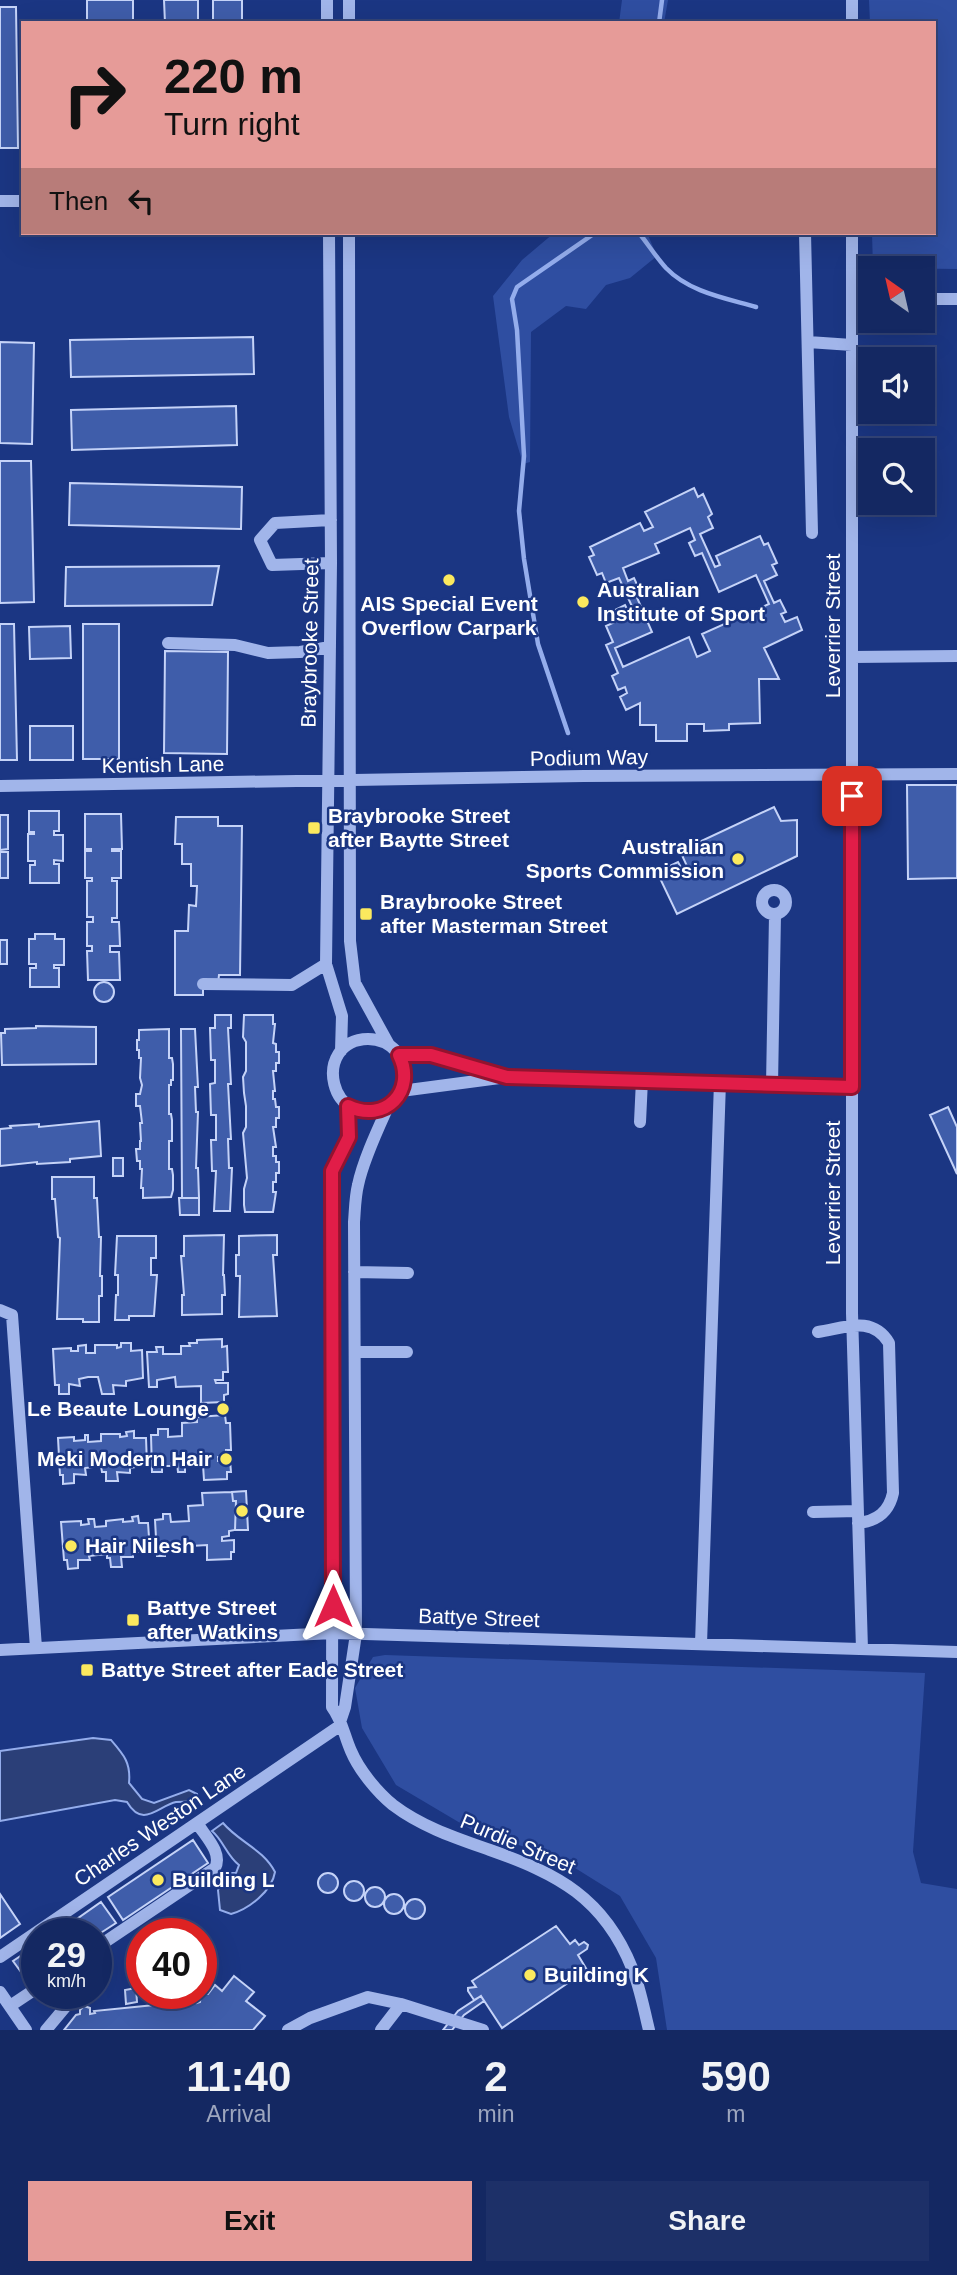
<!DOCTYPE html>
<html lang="en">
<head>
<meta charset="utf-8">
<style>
  :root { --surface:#142862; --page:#1d3068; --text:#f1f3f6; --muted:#9da6be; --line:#347; --accent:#e69b98 }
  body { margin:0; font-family:Helvetica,sans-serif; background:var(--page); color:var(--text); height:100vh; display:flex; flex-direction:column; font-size:26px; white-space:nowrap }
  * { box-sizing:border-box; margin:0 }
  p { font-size:23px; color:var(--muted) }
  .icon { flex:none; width:38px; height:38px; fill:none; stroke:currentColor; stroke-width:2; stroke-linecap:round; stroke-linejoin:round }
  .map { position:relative; height:2030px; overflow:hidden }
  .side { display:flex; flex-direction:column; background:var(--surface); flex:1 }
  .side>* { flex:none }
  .guide { position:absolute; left:21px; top:21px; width:915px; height:214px; border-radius:0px; box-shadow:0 7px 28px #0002,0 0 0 2px var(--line); background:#e69b98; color:#111; overflow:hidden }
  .needle { width:46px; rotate:326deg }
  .tools { position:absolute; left:858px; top:256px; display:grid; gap:14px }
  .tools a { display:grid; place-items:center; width:77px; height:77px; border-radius:0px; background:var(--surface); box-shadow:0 7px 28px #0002,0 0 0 2px var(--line); font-size:35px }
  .speed { position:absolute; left:21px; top:1918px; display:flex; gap:14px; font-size:35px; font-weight:700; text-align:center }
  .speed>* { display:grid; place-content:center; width:91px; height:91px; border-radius:50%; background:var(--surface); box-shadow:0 7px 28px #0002,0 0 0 2px var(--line); line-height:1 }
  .speed small { font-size:18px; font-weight:400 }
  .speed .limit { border:10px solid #d22; background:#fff; color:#111 }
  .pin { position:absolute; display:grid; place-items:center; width:60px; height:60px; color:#fff; margin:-30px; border-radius:14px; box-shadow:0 4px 10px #0006 }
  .me { position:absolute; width:77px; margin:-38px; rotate:0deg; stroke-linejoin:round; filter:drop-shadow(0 0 5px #0008) }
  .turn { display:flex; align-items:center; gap:24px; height:147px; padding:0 28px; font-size:32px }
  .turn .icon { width:91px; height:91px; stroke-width:2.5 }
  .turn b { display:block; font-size:49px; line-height:60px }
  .then { display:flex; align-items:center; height:66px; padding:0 28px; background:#0003; gap:14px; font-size:26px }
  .eta { display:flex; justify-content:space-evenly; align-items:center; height:119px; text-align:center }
  .eta b { font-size:42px; font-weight:800; line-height:49px }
  .action { display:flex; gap:14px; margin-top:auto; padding:14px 28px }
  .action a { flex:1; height:80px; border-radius:0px; background:var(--accent); color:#111; font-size:28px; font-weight:800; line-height:80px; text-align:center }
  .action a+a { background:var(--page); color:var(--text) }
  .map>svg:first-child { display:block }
  .green { fill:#2f4ea1 }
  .water { fill:#2b3f78; stroke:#94adec; stroke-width:2 }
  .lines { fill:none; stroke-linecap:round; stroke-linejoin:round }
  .stream { stroke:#94adec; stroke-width:4.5 }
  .building { fill:#3f5daa; stroke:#c5d3f8; stroke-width:2; fill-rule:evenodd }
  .minor { stroke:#a1b5ea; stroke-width:12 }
  .route-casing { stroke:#92132f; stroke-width:18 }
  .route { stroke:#e11d48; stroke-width:12 }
  .poi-dot { fill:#fbe95e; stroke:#1b3683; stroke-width:2.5 }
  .labels { text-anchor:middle; stroke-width:5; stroke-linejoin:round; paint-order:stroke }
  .poi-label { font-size:21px; font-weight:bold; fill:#fff; stroke:#1b3683; text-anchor:start }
  .street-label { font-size:21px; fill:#fff; stroke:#1b3683 }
</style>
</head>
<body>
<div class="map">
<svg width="957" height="2030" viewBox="0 0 957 2030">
  <rect width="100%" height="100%" fill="#1b3683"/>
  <path class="green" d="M622,0H668L664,23H619Z
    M869,0H957V269L873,268L872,233H934V23H870Z
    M554,233H647L657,256L630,278L606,285L586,309L566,306L531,332L530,462L523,464L509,417L493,296L522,260Z
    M385,1655L925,1673L913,1852L921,1883L957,1889V2030H667L656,1958L620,1896L559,1858L472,1830L396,1785L362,1728L355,1688L373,1657Z"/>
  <path class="water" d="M93,1738L111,1740C124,1755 131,1763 129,1783L142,1799L154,1803L189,1790L197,1794L198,1799C190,1803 184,1801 176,1802C158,1806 143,1829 127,1802L115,1800L0,1821V1751Z
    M223,1823C239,1842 263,1849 275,1872C272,1891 249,1909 231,1914L220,1910L218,1890L231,1873H236L239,1865C227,1856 223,1840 212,1831Z"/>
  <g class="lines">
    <path class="stream" d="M659,23L662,0
      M639,233C648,244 656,257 666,268C689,292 725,298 756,307
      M568,733L538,644L524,559L519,511L524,456L517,330L512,299L517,287L595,233"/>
  </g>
  <path class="building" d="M87,0H133V23H87Z
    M164,0H198V23H165Z
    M213,0H242V23H213Z
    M0,7H16L18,148H0Z
    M253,337L254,374L71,377L70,340Z
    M0,342L34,343L32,444L0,443Z
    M236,406L237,445L72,450L71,410Z
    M0,461H31L34,602L0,603Z
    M70,483L242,487L241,529L69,525Z
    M694,488L698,497L703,494L712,514L708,517L713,528L700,534L715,567L720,565L716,556L760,536L764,545L768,543L777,563L772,565L777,575L764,581L774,603L780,600L786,612L781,614L785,622L797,617L802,630L764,648L779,679H759L760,723L729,724V730L704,731V724H687V741H656V725H640V703L626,710L620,697L627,693L625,687L618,690L612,676L618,673L606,645L613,642L606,626L615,622L611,612L625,605L630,615L635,613L619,578L606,583L602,573L597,575L589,557L594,555L590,547L640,523L644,531L653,527L645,512ZM690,528L695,540L689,543L695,556L702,553L719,592L756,575L769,604L702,634L710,651L697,657L689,637L623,667L615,648L652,632L635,593L640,591L634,578L628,581L623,568L659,553L655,544Z
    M219,566L212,605L65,606L66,567Z
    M0,624H14L17,760H0Z
    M83,624H119V759H83Z
    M70,626L71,658L30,659L29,627Z
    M165,651L228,652L227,754L164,753Z
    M30,726H73V760H30Z
    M907,785H957V878L908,879Z
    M774,807L781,821L797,820V856L677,914L657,872L678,862L682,869L687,866L680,851Z
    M29,811H59V831H54V835H63V861L54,860V864H59V883H30V865H35V861H28V834H34V832H29Z
    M85,814H121L122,849H112V851H121V878H112V881H117V918H112V922H119L120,946H110V952H119L120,980H88L87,951H92V946H87V922H93V917H87V881H92V878H85V851H91V849H85Z
    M0,815H8V849L0,850Z
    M176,817H218V826H242L240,975H219L218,984H203V995H175V931H188L189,905L196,906L197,886H191V864H182V844H175Z
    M0,852H8V878H0Z
    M35,934H55V939H64V965H54V968H59V987H30V968H36V964H29V939H35Z
    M0,940H7V964H0Z
    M94 992a10 10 0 1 1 20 0a10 10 0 1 1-20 0Z
    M215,1015H231V1028H228L231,1084H228L231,1139H228L229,1168H232L230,1211H214L216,1171H212L211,1140H216V1115H211L210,1084L215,1083V1060H211L210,1028H215Z
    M244,1015H273V1024H275L273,1043L276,1044V1052H279V1063H276V1071H273L275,1091H273V1099H275L276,1107H279V1118H276V1127H273L276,1147H273V1156H276V1162H279V1173H276V1182H273V1192H276L273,1212H245L244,1205V1189L247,1178L243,1133L246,1127V1106L244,1093L243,1077L246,1071V1042L243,1037Z
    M36,1026L96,1027V1064L2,1065L1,1033H5V1029L36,1028Z
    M169,1029V1058H172L173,1064V1080H171V1085H169V1114H171L172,1120V1141H169V1169H172L173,1175V1190L171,1197L143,1198V1188H141L142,1169H140V1161H137L136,1149H140V1141H141L140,1123H142L140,1106H136V1094H140L142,1085L140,1078L141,1058H139V1050H137V1040H139V1030Z
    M181,1029H195L198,1087H195L196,1112H198L196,1168H198L199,1198H182Z
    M948,1107L957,1127V1174L930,1115Z
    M99,1121L101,1156L70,1159V1162L37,1164V1162L0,1166V1129L11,1128L10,1126L39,1124V1127Z
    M113,1158H123V1176H113Z
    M52,1177H94V1198H97L99,1237H101L100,1276H102V1296H99V1322H83V1319H57L60,1238L58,1237L55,1199H52Z
    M179,1198H199V1215H180Z
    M224,1235L223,1275H224L225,1295H222V1314L182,1315V1295H184L181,1256H184V1236Z
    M277,1235V1255H273L277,1316L239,1317L240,1276H236V1255H239V1236Z
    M117,1236H156V1258H151V1275H157L154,1316H129V1320H115L116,1295H118V1275H115Z
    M222,1339V1347L227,1346L228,1372H223V1380H215L216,1383H228V1394L224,1395V1402L201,1403V1386L176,1387L175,1377L157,1380V1387H149L147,1352H157L156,1347H163V1354H181V1346H190L189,1343H197V1340Z
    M121,1343H131V1351L142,1350L143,1378L126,1381V1386L113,1385L114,1394H102L98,1377H88L79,1379L80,1386L69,1384V1394H59V1385H55L53,1349L71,1348V1351H78V1346L86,1345V1353H95V1345H117V1348L121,1347Z
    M225,1415L226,1423H230L231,1450H226V1457H218V1461L230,1460L231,1472H227V1479L204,1480L203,1465H185V1472H178L177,1463H171V1466H162V1472H152L151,1435H158V1429H168V1437L182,1436V1423L197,1422V1417Z
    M134,1431V1438H146L147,1465L130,1468V1473L117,1472L118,1481H106V1472H102L101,1466L85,1468L86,1475L74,1474V1483L63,1484V1475H60L58,1438L74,1437V1441L85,1440V1435H88V1442L101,1441V1434H120V1437L127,1436L126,1432Z
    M246,1491L248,1530H235L236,1501H233L232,1492Z
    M232,1492L233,1501H236L235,1530L229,1531V1536L222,1537V1541L234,1540V1552H231V1559L207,1560V1545L191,1546V1553H180V1549L165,1550V1556H157L155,1520L163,1519V1514H170L171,1522L189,1521L188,1506L203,1505L202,1493Z
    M138,1516L139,1523H148L150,1551L133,1552V1557H121L122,1567H111L110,1558H107V1554L89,1556L90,1560H78V1568L68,1569L67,1560H64L61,1522L81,1521V1525L89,1524L88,1519H94L95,1527L106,1526V1521L123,1519V1522L133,1521L132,1517Z
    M193,1840L208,1863L123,1920L108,1897Z
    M318 1883a10 10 0 1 1 20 0a10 10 0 1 1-20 0Z
    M344 1891a10 10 0 1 1 20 0a10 10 0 1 1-20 0Z
    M365 1897a10 10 0 1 1 20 0a10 10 0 1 1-20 0Z
    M0,1894L20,1924L0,1938Z
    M384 1904a10 10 0 1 1 20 0a10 10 0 1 1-20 0Z
    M405 1909a10 10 0 1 1 20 0a10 10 0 1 1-20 0Z
    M101,1902L116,1923L96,1936V1934H68L64,1928Z
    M556,1926L570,1944L575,1940L579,1945L584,1942L588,1945L587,1949L578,1955L587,1970L502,2028L481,1996L474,2000L468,1991V1988L476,1987L472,1981Z
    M37,1945V1978L29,1983L13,1961Z
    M234,1976L254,1992L246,2001L265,2016L253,2030H64L76,2015L80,2014V2010L84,2006L90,2008V2014L95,2013L94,2011L184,2002L183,1995L195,1994L197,2003L200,2002L201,1994H208L215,1985L222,1991Z
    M136,1988L137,2002L126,2004L125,1990Z
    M481,1996L484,2001L464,2015L452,2030H443L458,2011Z"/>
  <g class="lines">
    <path class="minor" d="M327,0V23
      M349,0V23
      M852,0V23
      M0,201H23
      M329,233L331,563L326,964L342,1016L341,1051
      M349,233L350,941L355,983L389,1045
      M805,233L812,533
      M852,233V1313L862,1649
      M852,299H870
      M922,299H957
      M808,342L852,345
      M331,520L275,523L260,540L272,565L331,563
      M168,643L235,645L268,653L300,652L330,647
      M852,657L957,656
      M0,786L584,776L957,774
      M762 902a12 12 0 1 1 24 0a12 12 0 1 1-24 0Z
      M203,984L292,985L326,964
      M399,1055H431L499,1075
      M772,1085L775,915
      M401,1091L507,1077L852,1087
      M348,1106L349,1137L333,1172L332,1707C342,1720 344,1735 351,1751C359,1770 377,1792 393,1805C422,1827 456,1838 490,1850C558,1874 604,1898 632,1968C640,1987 644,2010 649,2030
      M640,1122L642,1080
      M354,1272L408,1273
      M0,1310L12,1315L36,1648
      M818,1332C845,1328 872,1315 889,1343L893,1493C889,1512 877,1521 858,1523
      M355,1352H407
      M813,1512L858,1511
      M701,1644L720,1082
      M0,1650L333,1633L957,1652
      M341,1719L345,1707L356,1634L354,1222C355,1210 355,1197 358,1185C363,1161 377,1131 387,1109C392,1099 402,1094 404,1082C407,1072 403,1060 397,1052C389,1043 379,1039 368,1039C310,1040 329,1136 389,1105
      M96,1948L215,1868C223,1853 205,1836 197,1823
      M0,1957L341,1725
      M0,1992L26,2030
      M10,2006L37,1988
      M46,2030L67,2005
      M288,2030L310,2018L368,1997L401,2004L483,2030
      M381,2030L401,2004"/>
  </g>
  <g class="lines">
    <defs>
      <path id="route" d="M333,1606L332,1171L349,1137L348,1106C385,1124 417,1091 399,1055H431L507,1077L852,1087V796"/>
    </defs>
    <use href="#route" class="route-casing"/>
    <use href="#route" class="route"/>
  </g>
  <g class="poi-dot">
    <circle cx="449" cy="580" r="7"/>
    <circle cx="583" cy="602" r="7"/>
    <rect x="307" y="821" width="14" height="14" rx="3.5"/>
    <circle cx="738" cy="859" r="7"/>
    <rect x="359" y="907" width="14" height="14" rx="3.5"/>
    <circle cx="223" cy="1409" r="7"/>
    <circle cx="226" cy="1459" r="7"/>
    <circle cx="242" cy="1511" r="7"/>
    <circle cx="71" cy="1546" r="7"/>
    <rect x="126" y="1613" width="14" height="14" rx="3.5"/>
    <rect x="80" y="1663" width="14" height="14" rx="3.5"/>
    <circle cx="158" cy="1880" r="7"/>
    <circle cx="530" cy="1975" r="7"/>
  </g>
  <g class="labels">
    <g class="poi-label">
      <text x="597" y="597">Australian<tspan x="597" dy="24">Institute of Sport</tspan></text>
      <text x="449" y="611" text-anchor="middle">AIS Special Event<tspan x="449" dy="24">Overflow Carpark</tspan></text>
      <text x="328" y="823">Braybrooke Street<tspan x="328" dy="24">after Baytte Street</tspan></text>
      <text x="724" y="854" text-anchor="end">Australian<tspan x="724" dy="24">Sports Commission</tspan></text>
      <text x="380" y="909">Braybrooke Street<tspan x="380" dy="24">after Masterman Street</tspan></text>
      <text x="209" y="1416" text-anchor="end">Le Beaute Lounge</text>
      <text x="212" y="1466" text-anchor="end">Meki Modern Hair</text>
      <text x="256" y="1518">Qure</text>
      <text x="85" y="1553">Hair Nilesh</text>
      <text x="147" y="1615">Battye Street<tspan x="147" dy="24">after Watkins</tspan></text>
      <text x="101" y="1677">Battye Street after Eade Street</text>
      <text x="172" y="1887">Building L</text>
      <text x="544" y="1982">Building K</text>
    </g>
    <g class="street-label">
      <text transform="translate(833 626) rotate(-90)" y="7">Leverrier Street</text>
      <text transform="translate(310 643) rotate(-89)" y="7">Braybrooke Street</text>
      <text transform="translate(589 758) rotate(-1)" y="7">Podium Way</text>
      <text transform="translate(163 765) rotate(-1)" y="7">Kentish Lane</text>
      <text transform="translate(833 1193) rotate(-90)" y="7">Leverrier Street</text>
      <text transform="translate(479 1618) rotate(2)" y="7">Battye Street</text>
      <text transform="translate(160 1825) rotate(-34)" y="7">Charles Weston Lane</text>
      <text transform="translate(518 1844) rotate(23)" y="7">Purdie Street</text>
    </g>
  </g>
</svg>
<div class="tools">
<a><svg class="needle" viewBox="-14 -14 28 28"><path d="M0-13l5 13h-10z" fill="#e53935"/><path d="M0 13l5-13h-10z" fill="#9da6be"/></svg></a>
<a><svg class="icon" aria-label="sound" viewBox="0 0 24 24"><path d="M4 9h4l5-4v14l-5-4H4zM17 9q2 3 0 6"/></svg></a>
<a><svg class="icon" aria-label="search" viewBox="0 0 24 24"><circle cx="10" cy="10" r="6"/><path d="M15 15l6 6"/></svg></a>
</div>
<div class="speed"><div>29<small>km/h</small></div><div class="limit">40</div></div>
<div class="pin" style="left:852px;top:796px;background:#d93025"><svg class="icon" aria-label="arrive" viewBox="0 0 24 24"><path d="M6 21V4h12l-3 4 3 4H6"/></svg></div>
<svg class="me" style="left:333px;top:1606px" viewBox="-20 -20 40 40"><path d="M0-17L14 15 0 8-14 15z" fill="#e11d48" stroke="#fff" stroke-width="4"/></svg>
<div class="guide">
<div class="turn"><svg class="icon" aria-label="right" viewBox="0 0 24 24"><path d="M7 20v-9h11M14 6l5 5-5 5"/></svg><div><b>220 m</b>Turn right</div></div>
<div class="then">Then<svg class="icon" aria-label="left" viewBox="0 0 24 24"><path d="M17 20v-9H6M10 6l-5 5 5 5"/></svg></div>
</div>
</div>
<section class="side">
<div class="eta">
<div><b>11:40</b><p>Arrival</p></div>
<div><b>2</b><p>min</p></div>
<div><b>590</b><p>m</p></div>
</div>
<div class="action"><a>Exit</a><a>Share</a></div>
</section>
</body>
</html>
